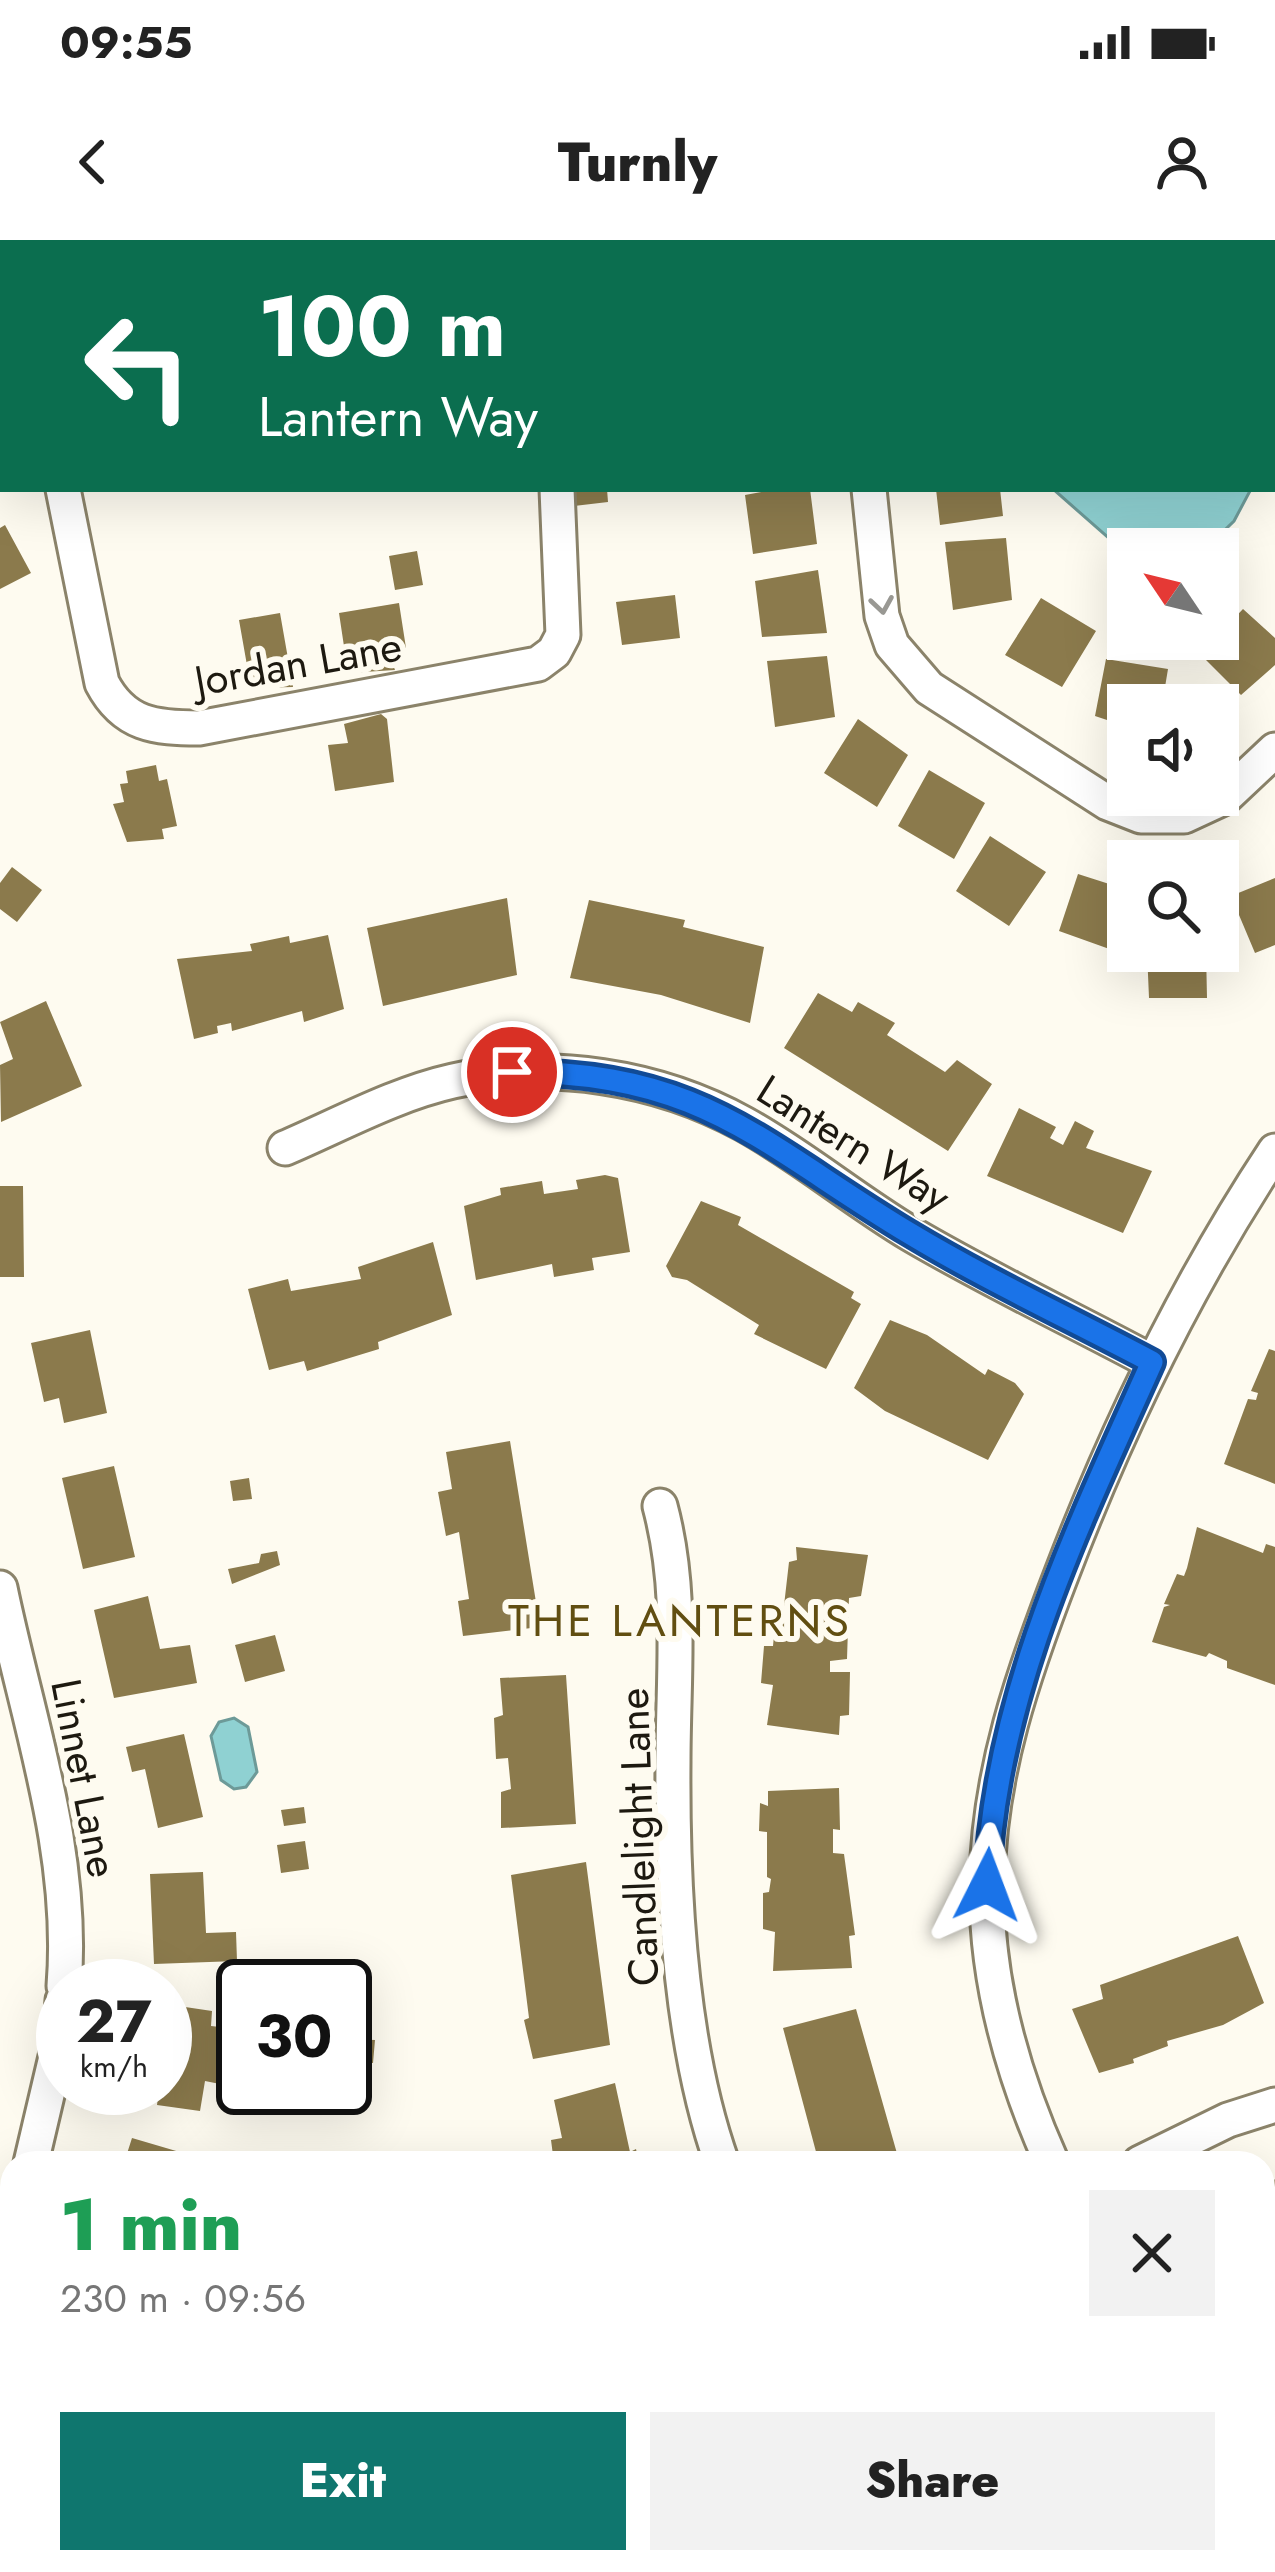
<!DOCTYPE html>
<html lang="en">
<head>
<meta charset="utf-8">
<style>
  :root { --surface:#fff; --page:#f2f2f2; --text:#222; --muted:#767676; --accent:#0f766e }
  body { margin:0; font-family:Jost,sans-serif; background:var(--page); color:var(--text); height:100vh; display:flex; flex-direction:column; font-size:45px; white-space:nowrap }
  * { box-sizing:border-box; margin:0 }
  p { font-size:39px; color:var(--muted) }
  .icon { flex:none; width:66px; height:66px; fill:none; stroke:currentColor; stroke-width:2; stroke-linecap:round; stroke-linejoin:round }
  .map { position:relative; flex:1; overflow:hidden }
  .side { position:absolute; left:0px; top:1911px; width:1275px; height:423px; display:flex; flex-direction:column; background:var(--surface); border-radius:36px 36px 0 0; box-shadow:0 12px 48px #0002 }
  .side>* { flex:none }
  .guide { position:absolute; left:0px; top:0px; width:1275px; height:252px; box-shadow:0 12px 48px #0002; background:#0b6e4f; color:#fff; overflow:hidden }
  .needle { width:78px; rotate:305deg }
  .buttons { position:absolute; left:1107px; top:288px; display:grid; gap:24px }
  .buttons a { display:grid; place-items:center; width:132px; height:132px; border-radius:0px; background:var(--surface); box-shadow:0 12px 48px #0002; font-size:60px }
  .speed { position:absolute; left:36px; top:1719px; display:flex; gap:24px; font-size:60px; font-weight:700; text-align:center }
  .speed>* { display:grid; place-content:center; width:156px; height:156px; border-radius:50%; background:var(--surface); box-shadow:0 12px 48px #0002; line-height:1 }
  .speed small { font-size:30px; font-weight:400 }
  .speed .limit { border:6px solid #111; border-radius:18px; background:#fff; color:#111 }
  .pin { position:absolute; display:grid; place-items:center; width:102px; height:102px; color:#fff; margin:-51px; border:6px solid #fff; border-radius:50%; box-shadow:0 3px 12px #0007 }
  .me { position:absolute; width:132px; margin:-66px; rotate:3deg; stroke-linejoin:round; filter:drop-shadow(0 0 9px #0008) }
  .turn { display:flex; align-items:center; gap:42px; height:252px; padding:0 60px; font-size:54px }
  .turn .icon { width:156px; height:156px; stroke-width:2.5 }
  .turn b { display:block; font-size:84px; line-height:102px }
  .round { display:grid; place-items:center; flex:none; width:126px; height:126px; border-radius:0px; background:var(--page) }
  .summary { display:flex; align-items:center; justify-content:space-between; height:204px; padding:0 60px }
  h1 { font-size:72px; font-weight:800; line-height:90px; color:#1e9e55 }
  .button { display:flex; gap:24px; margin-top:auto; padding:24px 60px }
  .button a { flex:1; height:138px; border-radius:0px; background:var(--accent); color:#fff; font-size:48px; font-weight:800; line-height:138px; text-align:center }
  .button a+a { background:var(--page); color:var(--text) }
  .status { display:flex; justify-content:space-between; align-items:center; height:84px; padding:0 60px; background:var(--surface); direction:ltr }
  .status svg { height:33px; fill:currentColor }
  header { display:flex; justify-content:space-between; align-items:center; height:156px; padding:0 60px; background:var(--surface); font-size:54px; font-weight:800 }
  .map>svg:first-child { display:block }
  .green { fill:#cccfb0 }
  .water { fill:#8fd1d2; stroke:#6d9a98; stroke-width:3 }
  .building { fill:#8b7a4c }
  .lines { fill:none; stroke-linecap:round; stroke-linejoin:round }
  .street-casing { stroke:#8b836a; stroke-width:39 }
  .secondary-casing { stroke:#8b836a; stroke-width:54 }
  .street { stroke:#fff; stroke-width:33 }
  .secondary { stroke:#fff; stroke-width:48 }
  .oneway { stroke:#999893 }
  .route-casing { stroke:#114b97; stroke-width:30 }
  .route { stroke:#1a73e8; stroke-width:21 }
  .labels { text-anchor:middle; stroke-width:12; stroke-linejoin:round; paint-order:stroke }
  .street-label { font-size:42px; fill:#1d1910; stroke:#fefbf0 }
  .neighbourhood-label { font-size:45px; letter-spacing:3px; fill:#614e11; stroke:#fefbf0 }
</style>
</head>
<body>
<div class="status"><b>09:55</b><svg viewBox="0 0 49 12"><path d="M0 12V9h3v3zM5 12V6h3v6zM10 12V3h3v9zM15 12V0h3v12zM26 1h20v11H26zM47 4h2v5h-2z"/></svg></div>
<header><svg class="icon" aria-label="back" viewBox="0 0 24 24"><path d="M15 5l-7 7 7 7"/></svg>Turnly<svg class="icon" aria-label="person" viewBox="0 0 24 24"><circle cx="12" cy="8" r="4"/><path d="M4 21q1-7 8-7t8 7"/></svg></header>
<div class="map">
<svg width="1275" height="2332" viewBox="0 0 1275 2332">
  <rect width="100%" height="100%" fill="#fefbf0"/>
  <path class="green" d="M478,2322H585L589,2332H481Z"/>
  <path class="water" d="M1053,249H1251L1234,281L1205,309H1128V315Z
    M234,1478L248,1487L257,1532L246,1547L234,1549L221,1540L211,1496L219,1482Z"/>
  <path class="building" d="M572,249H607L608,262L574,266Z
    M777,249H810L817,304L753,314L745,255Z
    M936,249H1000L1003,276L940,285Z
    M5,285L31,333L0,349V288Z
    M1006,298L1012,360L953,370L945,302Z
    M417,311L423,345L395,350L389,316Z
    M818,330L827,393L762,397L755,341Z
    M675,355L680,398L622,405L616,362Z
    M1041,358L1096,391L1062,447L1005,415Z
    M399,363L406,408L388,411L395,430L348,433L339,373Z
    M1243,369L1275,398V425L1241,455L1200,414Z
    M280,373L293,447L251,448L239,380Z
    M827,416L835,477L775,487L767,421Z
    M1106,419L1168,429L1162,465H1128V487L1095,476Z
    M381,474L387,479L394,542L335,551L328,505L348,503L344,484Z
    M858,479L908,515L877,567L824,533Z
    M156,525L159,541L167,539L177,586L162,589L164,599L127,602L113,564L124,562L120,544L128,543L126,531Z
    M929,530L985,563L954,619L898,586Z
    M990,596L1046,632L1009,686L956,651Z
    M12,627L42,650L17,682L0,669V643Z
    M1078,634L1128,650L1115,711L1059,691Z
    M1275,638V705L1255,713L1231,656Z
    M507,658L517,735L383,766L367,688Z
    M589,660L685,680L683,687L764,707L750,783L661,755L570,738Z
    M328,695L344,769L304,782L302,771L232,791L231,783L217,786L218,793L194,799L177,719L252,711L250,704L289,696L290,703Z
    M1147,711H1206L1207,758H1149Z
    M818,753L852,772L858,762L895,783L887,795L945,832L957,820L992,844L948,911L784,808Z
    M46,761L82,846L1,882L0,825L13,819L0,782Z
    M1019,868L1056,887L1050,898L1063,905L1075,881L1094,891L1086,908L1152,931L1123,993L987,936Z
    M605,935L618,938L630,1012L592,1018L594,1030L554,1037L552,1024L476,1040L464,966L501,955L500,948L542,941L544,954L578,949L576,940Z
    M0,946H23L24,1037H0Z
    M701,961L741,977L738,985L854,1052L851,1058L861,1064L826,1129L754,1094L759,1085L687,1040L672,1037L666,1026Z
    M433,1002L452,1075L378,1102L379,1109L307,1131L304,1121L269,1130L248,1049L288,1039L291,1051L361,1039L358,1027Z
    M890,1080L927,1095L985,1135L988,1129L1015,1143L1024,1154L988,1220L885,1171L854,1148Z
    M90,1090L107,1173L64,1183L59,1158L44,1162L31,1103Z
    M1269,1109L1275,1111V1244L1224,1224L1248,1159L1256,1160L1258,1153L1251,1151Z
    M510,1201L540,1387L463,1396L458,1361L469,1359L459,1292L446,1296L438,1252L452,1249L446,1212Z
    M114,1226L135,1317L83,1329L62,1238Z
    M249,1238L252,1259L233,1261L230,1241Z
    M1197,1287L1263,1313L1266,1304L1275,1307V1445L1227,1428V1421L1209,1413L1206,1417L1152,1402L1164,1367L1170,1365L1164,1364L1177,1334L1184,1336L1187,1328Z
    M796,1307L868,1315L861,1356L849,1358L847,1419L830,1421V1432H850L849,1475L840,1476L839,1495L767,1485L773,1445L761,1443L764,1406H773L775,1384L782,1383L789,1322L797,1320Z
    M277,1311L280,1325L232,1344L228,1329L259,1323L261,1314Z
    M148,1356L160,1409L190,1405L197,1443L114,1458L94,1370Z
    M275,1395L285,1431L245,1442L235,1405Z
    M566,1435L576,1584L501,1588V1552L511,1549L508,1518L496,1519L494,1478L503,1475L500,1438Z
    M184,1494L203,1577L158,1588L145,1529L132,1532L126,1507Z
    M839,1548L840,1590L833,1589V1613L844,1614L855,1695L849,1696L852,1728L773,1731L775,1692L763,1689V1653L769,1652L771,1639L767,1637V1592L759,1591L760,1563L768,1566V1551Z
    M304,1567L306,1583L284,1586L281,1570Z
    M305,1601L309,1629L281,1633L277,1605Z
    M586,1622L610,1805L533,1819L524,1780L529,1778L511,1635Z
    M203,1632L206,1693L236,1692L237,1721L154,1724L150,1634Z
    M1238,1696L1264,1763L1223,1785L1167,1801L1168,1806L1133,1819L1134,1823L1099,1833L1072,1769L1103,1759L1100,1745Z
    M165,1764L212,1771L211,1786L229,1788L220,1844L205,1841L200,1871L157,1865L159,1848H165Z
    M856,1769L898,1917L875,1923H819L783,1788Z
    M348,1799L375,1800L373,1823L347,1821Z
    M615,1843L630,1912L636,1909L639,1923H554L551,1900L562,1898L554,1860Z
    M132,1898L183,1913L180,1923H124Z
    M1275,1939V2031L1263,2022V1953Z
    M233,2322H250L257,2332H218Z
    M1053,2322H1123L1128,2332H1058Z"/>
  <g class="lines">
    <defs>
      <path id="street" d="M515,0L516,3
        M842,0V3
        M1262,0L1265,3
        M63,249L102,443C124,485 155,488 199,488L538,424L554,412L563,395L557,249
        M869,249L882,376L892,405L929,448L1108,563L1141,576H1184L1225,557L1275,510
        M285,908C339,885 395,854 453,841C550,820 657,836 744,884C802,916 854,960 911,994C989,1040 1072,1079 1152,1122
        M660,1266C683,1352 673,1434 673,1522C672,1646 680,1806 722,1923
        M0,1348C27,1479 75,1610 64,1746
        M31,1923L59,1804L63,1760
        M1052,1923C1012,1834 985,1740 987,1641C989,1532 1023,1434 1062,1333C1119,1184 1187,1044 1275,911
        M1140,1923L1228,1880L1275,1865
        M0,2007L12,1980
        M1263,2177L1275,2187
        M0,2268L12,2278
        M59,2322L69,2332
        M1254,2332L1275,2310"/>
      <path id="secondary" d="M235,3L240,0
        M0,132L3,130"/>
    </defs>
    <use href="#street" class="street-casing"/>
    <use href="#secondary" class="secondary-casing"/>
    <use href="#street" class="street"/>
    <use href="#secondary" class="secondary"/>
  </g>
  <defs><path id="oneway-chevron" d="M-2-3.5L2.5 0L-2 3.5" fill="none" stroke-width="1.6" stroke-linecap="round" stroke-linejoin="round" transform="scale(3)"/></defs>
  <use class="oneway" href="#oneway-chevron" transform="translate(882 365) rotate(81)"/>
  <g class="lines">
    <defs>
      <path id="route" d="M512,832C703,832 758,902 909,993C987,1040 1071,1079 1152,1122C1077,1289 994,1458 987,1645"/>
    </defs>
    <use href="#route" class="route-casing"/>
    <use href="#route" class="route"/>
  </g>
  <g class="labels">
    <g class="street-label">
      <text transform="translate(298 423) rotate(-10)" y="15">Jordan Lane</text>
      <text transform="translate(854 903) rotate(32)" y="15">Lantern Way</text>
      <text transform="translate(85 1538) rotate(79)" y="15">Linnet Lane</text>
      <text transform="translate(638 1597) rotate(-92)" y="15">Candlelight Lane</text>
    </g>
    <g class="neighbourhood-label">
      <text x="680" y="1396">THE LANTERNS</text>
    </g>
  </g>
</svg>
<div class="buttons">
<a><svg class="needle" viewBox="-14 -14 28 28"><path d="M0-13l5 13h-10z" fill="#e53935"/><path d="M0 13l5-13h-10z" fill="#767676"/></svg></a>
<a><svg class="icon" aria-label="sound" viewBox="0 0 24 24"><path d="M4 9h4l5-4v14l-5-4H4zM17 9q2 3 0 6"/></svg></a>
<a><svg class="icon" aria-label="search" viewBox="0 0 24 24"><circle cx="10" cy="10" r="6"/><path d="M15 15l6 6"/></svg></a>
</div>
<div class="speed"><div>27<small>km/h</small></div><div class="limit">30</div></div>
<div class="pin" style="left:512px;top:832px;background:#d93025"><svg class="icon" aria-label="arrive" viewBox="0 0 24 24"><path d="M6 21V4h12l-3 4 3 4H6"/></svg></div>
<svg class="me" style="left:987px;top:1645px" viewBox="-20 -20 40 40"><path d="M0-17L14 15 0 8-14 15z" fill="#1a73e8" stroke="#fff" stroke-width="4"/></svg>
<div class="guide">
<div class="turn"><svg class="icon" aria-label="left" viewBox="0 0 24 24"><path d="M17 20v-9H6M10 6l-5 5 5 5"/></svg><div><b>100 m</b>Lantern Way</div></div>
</div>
<section class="side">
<div class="summary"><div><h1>1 min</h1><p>230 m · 09:56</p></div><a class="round"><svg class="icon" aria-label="close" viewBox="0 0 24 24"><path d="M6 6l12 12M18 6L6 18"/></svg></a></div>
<div class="button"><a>Exit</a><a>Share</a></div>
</section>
</div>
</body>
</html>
